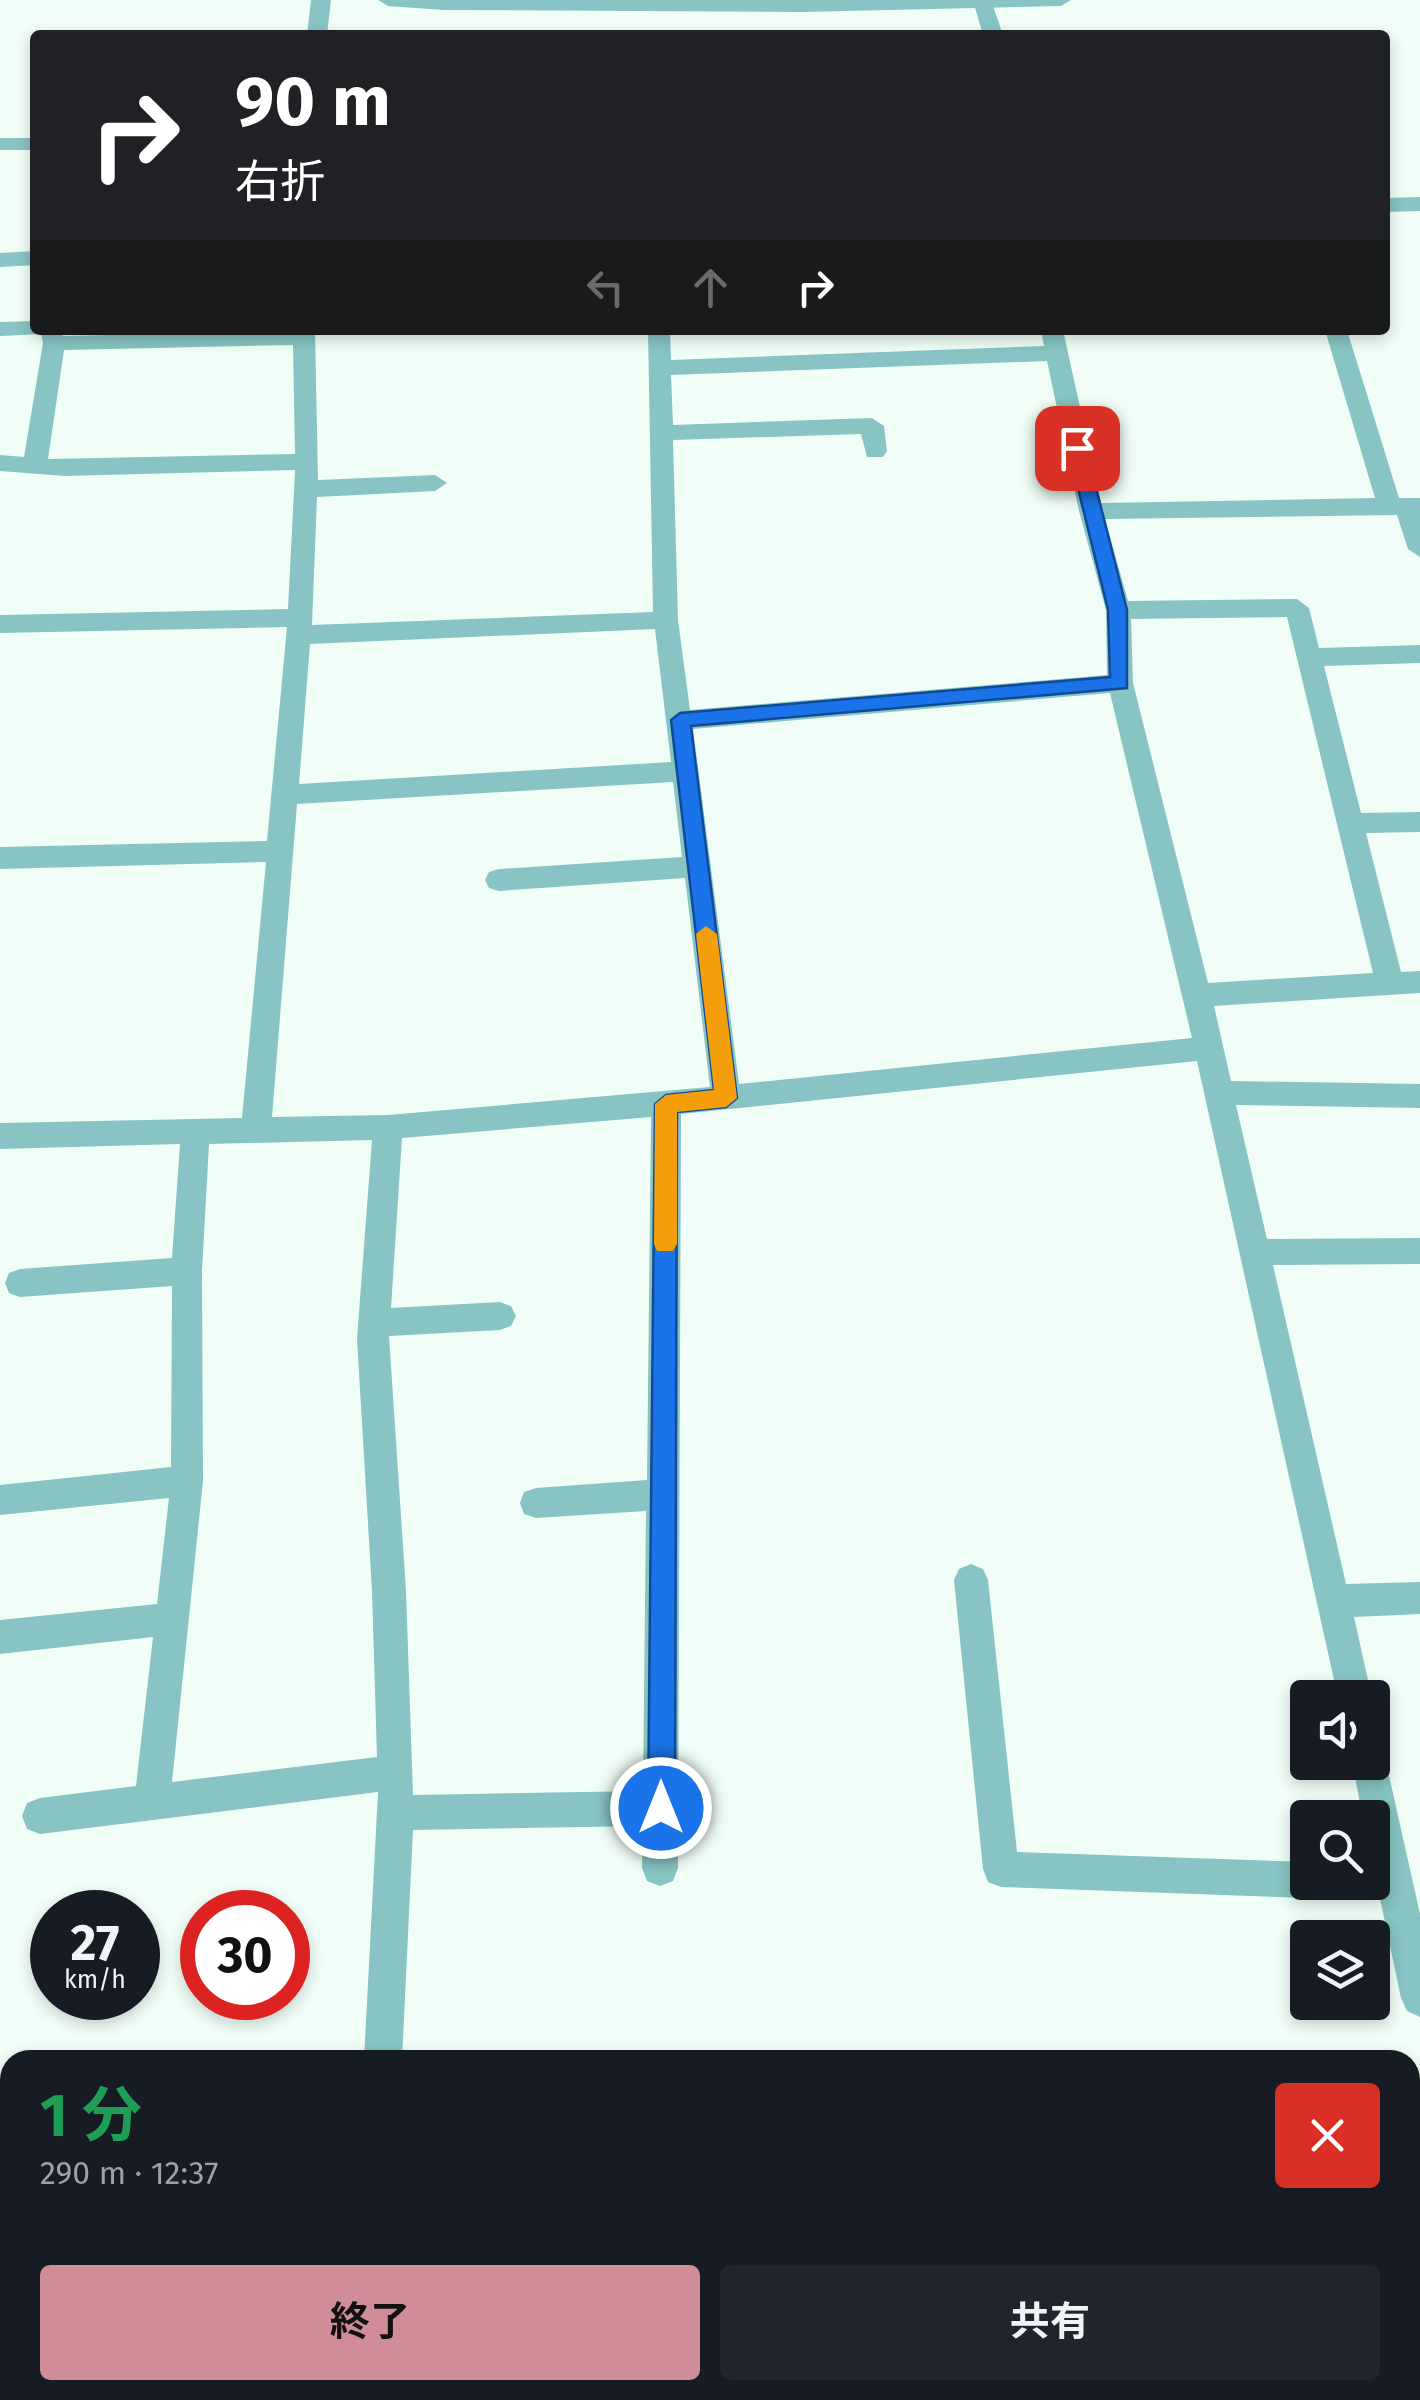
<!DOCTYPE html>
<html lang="ja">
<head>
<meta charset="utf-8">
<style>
  :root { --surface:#171b24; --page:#20242c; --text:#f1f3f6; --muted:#9ea1a6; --accent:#d08c97 }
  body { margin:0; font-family:"Fira Sans","Noto Sans JP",sans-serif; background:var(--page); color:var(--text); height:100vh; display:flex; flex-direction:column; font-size:38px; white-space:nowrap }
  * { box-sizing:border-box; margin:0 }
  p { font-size:32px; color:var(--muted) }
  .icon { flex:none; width:55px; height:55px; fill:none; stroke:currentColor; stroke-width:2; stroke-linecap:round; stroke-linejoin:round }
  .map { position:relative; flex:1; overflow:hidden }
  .panel { position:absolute; left:0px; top:2050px; width:1420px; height:350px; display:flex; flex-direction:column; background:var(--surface); border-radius:30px 30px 0 0; box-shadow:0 5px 15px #0003 }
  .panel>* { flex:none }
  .hud { position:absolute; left:30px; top:30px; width:1360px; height:305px; border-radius:10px; box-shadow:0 5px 15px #0003; background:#202124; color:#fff; overflow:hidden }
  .fabs { position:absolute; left:1290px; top:1680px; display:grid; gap:20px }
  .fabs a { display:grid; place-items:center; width:100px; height:100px; border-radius:10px; background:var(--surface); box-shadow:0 5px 15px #0003; font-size:50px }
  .speed { position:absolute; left:30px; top:1890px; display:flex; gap:20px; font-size:50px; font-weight:700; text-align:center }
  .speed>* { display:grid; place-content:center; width:130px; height:130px; border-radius:50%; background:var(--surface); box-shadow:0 5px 15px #0003; line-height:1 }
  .speed small { font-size:25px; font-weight:400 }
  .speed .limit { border:15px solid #d22; background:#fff; color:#111 }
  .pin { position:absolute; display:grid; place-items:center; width:85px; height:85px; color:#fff; margin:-42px; border-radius:20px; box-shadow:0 5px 15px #0006 }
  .me { position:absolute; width:110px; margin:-55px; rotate:0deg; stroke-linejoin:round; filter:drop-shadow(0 0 8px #0008) }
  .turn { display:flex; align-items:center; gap:35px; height:210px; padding:0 40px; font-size:45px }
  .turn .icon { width:130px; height:130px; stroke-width:2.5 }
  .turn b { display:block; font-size:70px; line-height:85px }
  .lanes { display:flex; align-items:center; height:95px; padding:0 40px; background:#0003; justify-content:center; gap:50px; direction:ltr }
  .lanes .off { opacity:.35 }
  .round { display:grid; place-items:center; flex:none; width:105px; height:105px; border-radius:10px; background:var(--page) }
  .head { display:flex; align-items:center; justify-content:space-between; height:170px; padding:0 40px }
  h1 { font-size:60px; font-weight:700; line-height:75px; color:#1e9e55 }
  .button { display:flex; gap:20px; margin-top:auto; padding:20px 40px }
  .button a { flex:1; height:115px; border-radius:10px; background:var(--accent); color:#111; font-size:40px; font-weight:700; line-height:115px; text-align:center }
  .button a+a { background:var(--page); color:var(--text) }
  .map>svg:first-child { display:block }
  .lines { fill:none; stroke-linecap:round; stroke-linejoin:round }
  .path { stroke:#a8b5af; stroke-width:8; stroke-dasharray:6 9; stroke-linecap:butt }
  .minor { fill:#87c4c3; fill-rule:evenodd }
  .tertiary { fill:#87c4c3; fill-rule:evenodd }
  .route { fill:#1a73e8; stroke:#114b97; stroke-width:2.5 }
  .slow { fill:#f59e0b }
</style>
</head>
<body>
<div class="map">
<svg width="1420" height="2400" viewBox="0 0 1420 2400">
  <rect width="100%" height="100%" fill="#f1fef8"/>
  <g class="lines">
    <path class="path" d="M1410,2378L1420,2377
      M1251,2400V2392L1273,2390"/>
    <path class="minor" d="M311,0H331L327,35H307Z
      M977,0H991L1003,35H983L974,4Z
      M0,138H35V150H0Z
      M1420,197V211L1385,212V198Z
      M35,251V265L0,267V253Z
      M35,321V330H62L63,336L315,330L318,480L435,475L447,483L435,491L317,497L312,625L653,612L648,330H670L671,360L1044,346L1041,330H1063L1101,503L1375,498L1325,330H1347L1399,498H1420V557L1408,549L1397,515L1105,519L1128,601L1297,599L1309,608L1319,648L1420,645V663L1324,666L1361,813L1420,812V832L1366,833L1401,972L1420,971V993L1214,1006L1231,1081L1420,1084V1108L1236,1105L1267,1239L1420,1238V1264L1273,1265L1346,1584L1420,1582V1614L1354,1617L1372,1698H1338L1197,1061L681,1114L678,1868L673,1881L660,1886L647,1881L642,1868L643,1826L413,1830L402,2060H364L378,1792L40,1834L27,1829L22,1816L27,1803L40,1798L136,1786L153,1637L0,1654V1620L157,1604L169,1498L0,1515V1485L171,1467L172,1286L20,1297L9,1293L5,1283L9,1273L20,1269L172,1258L180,1144L0,1149V1123L242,1118L266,862L0,869V847L267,841L287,627L0,633V615L288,609L295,470L65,476L0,471V455L24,457L43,343L41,334L0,336V322ZM293,345L295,454L48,459L64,350ZM1047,361L1079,511L1106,610L1107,675L690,710L678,620L673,440L861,434L867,457H883L887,451L884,426L872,418L673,425L671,375ZM1287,617L1373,973L1208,983L1133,683L1131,619ZM655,629L671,762L299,784L310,644ZM1110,693L1192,1038L739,1084L693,729ZM673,782L682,857L499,869L489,872L485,880L489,888L499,891L685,878L710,1087L388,1115L272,1117L297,804ZM651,1117L647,1480L536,1488L524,1492L520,1503L524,1514L536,1518L646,1511L643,1791L413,1795L406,1591L389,1336L500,1330L511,1326L516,1316L511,1306L500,1302L391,1308L402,1138ZM372,1140L357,1339L372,1591L377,1757L172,1782L203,1481L202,1271L209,1144Z
      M971,1564L983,1569L988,1580L1017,1852L1308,1862V1882H1325L1321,1893L1308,1898L1001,1887L988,1882L983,1869L954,1580L959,1569Z
      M1372,1746L1381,1750L1386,1762L1420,1914V2017L1407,2011L1401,1998L1372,1861V1818H1363L1352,1762H1372Z
      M0,2104H10V2142H0Z
      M0,2288L10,2289V2329L0,2328Z
      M343,2390H383V2400H343Z"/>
    <path class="tertiary" d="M378,0H1071L1061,6L803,12L444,10L388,6Z"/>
  </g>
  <path class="route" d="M1077,442L1086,448L1127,610V688L691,726L737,1098L726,1107L677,1112L675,1808L671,1817L661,1821L652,1817L648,1808L655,1104L666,1095L714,1090L671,720L680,713L1110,677L1108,610L1068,448Z"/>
  <path class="slow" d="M706,926L717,934L737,1098L726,1107L677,1112V1244L673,1251H657L654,1244L655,1104L666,1095L714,1090L696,934Z"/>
</svg>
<div class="fabs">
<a><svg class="icon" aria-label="sound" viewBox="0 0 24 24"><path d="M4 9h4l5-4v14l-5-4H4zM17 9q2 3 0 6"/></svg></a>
<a><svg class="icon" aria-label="search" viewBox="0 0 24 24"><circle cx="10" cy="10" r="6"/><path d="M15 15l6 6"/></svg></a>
<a><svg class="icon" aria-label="layers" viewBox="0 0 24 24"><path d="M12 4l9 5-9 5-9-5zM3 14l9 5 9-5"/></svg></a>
</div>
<div class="speed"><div>27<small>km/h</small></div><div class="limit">30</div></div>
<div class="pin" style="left:1077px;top:448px;background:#d93025"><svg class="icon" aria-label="arrive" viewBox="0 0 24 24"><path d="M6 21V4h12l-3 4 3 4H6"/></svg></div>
<svg class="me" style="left:661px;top:1808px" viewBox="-20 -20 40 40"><circle r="17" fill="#1a73e8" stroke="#fff" stroke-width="3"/><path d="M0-11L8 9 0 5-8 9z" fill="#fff"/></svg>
<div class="hud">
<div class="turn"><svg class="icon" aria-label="right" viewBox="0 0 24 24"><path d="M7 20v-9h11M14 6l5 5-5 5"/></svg><div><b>90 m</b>右折</div></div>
<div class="lanes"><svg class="icon off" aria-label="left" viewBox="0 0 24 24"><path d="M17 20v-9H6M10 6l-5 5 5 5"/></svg><svg class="icon off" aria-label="ahead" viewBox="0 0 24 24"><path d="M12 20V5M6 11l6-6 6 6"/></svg><svg class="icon" aria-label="right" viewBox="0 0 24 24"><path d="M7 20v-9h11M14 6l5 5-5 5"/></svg></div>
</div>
<section class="panel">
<div class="head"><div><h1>1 分</h1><p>290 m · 12:37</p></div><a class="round" style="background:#d93025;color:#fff"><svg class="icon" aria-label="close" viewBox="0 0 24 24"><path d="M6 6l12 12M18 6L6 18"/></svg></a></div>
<div class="button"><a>終了</a><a>共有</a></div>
</section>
</div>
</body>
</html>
